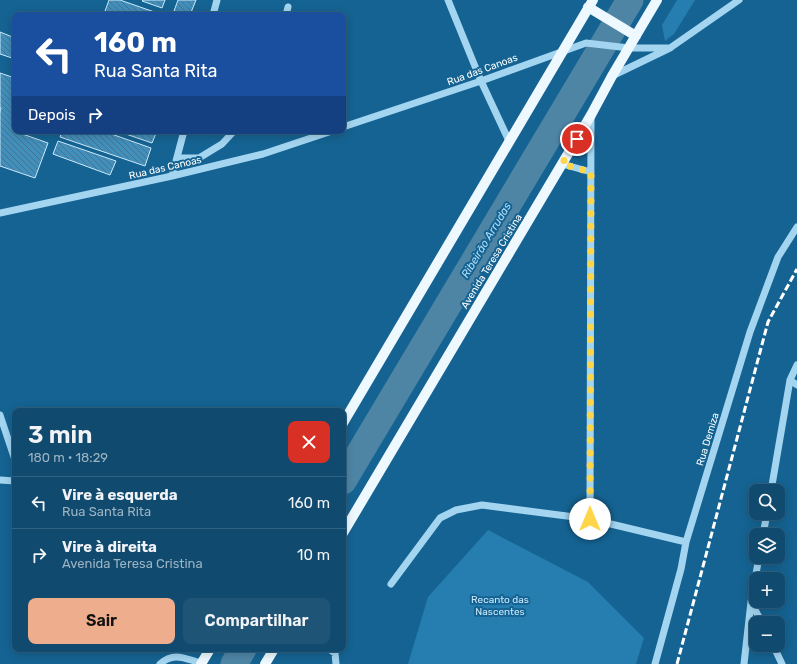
<!DOCTYPE html>
<html lang="pt">
<head>
<meta charset="utf-8">
<style>
  :root { --surface:#104a6e; --page:#1e5476; --text:#f1f3f6; --muted:#9cb3c2; --line:#306281; --accent:#eead8d }
  body { margin:0; font-family:Rubik,sans-serif; background:var(--page); color:var(--text); height:100vh; display:flex; flex-direction:column; font-size:15px; white-space:nowrap }
  * { box-sizing:border-box; margin:0 }
  p { font-size:13px; color:var(--muted) }
  .icon { flex:none; width:22px; height:22px; fill:none; stroke:currentColor; stroke-width:2; stroke-linecap:round; stroke-linejoin:round }
  .map { position:relative; flex:1; overflow:hidden }
  .sheet { position:absolute; left:12px; top:408px; width:334px; height:244px; display:flex; flex-direction:column; background:var(--surface); border-radius:8px; box-shadow:0 2px 10px #0003,0 0 0 1px var(--line) }
  .sheet>* { flex:none }
  .guide { position:absolute; left:12px; top:12px; width:334px; height:122px; border-radius:8px; box-shadow:0 2px 10px #0003,0 0 0 1px var(--line); background:#1a4fa0; color:#fff; overflow:hidden }
  .fabs { position:absolute; left:749px; top:484px; display:grid; gap:8px }
  .fabs a { display:grid; place-items:center; width:36px; height:36px; border-radius:8px; background:var(--surface); box-shadow:0 2px 10px #0003,0 0 0 1px var(--line); font-size:20px }
  .pin { position:absolute; display:grid; place-items:center; width:34px; height:34px; color:#fff; margin:-17px; border:2px solid #fff; border-radius:50%; box-shadow:0 1px 4px #0007 }
  .me { position:absolute; width:44px; margin:-22px; rotate:0deg; stroke-linejoin:round; filter:drop-shadow(0 0 3px #0008) }
  .turn { display:flex; align-items:center; gap:14px; height:84px; padding:0 16px; font-size:18px }
  .turn .icon { width:52px; height:52px; stroke-width:2.5 }
  .turn b { display:block; font-size:28px; line-height:34px }
  .then { display:flex; align-items:center; height:38px; padding:0 16px; background:#0003; gap:8px; font-size:15px }
  .round { display:grid; place-items:center; flex:none; width:42px; height:42px; border-radius:8px; background:var(--page) }
  .head { display:flex; align-items:center; justify-content:space-between; height:68px; padding:0 16px }
  h1 { font-size:24px; font-weight:600; line-height:30px }
  .action { display:flex; gap:8px; margin-top:auto; padding:8px 16px }
  .action a { flex:1; height:46px; border-radius:8px; background:var(--accent); color:#111; font-size:16px; font-weight:600; line-height:46px; text-align:center }
  .action a+a { background:var(--page); color:var(--text) }
  ul { padding:0; list-style:none }
  li { display:flex; align-items:center; gap:12px; height:52px; padding:0 16px; border-top:1px solid var(--line) }
  li div { flex:1 }
  li b { display:block; font-size:15px }
  li em { font-style:normal }
  .map>svg:first-child { display:block }
  .park { fill:#257eaf }
  .lines { fill:none; stroke-linecap:round; stroke-linejoin:round }
  .river { stroke:#4e85a5; stroke-width:27 }
  .building { fill:url(#building-back-hatch); stroke:#caeafc }
  .minor { stroke:#a3d5f1; stroke-width:7 }
  .major { stroke:#edf8ff; stroke-width:10 }
  .rail { stroke:#fff; stroke-width:3; stroke-dasharray:7 3; stroke-linecap:butt }
  .route { stroke:#ffd54a; stroke-width:7; stroke-dasharray:0 12.6 }
  .labels { text-anchor:middle; stroke-width:4; stroke-linejoin:round; paint-order:stroke }
  .street-label { font-size:10px; fill:#fff; stroke:#156392 }
  .park-label { font-size:10px; fill:#caeafc; stroke:#156392 }
  .water-label { font-size:11px; font-style:italic; fill:#b0def8; stroke:#156392 }
</style>
</head>
<body>
<div class="map">
<svg width="797" height="664" viewBox="0 0 797 664">
  <defs>
    <pattern id="building-back-hatch" width="6" height="6" patternUnits="userSpaceOnUse"><rect width="6" height="6" fill="#428fbc"/><path d="M-1 5l2 2M0 0l6 6M5-1l2 2" fill="none" stroke="#46748f"/></pattern>
  </defs>
  <rect width="100%" height="100%" fill="#156392"/>
  <path class="park" d="M677,0H695L674,34L665,41L662,25Z
    M488,530L588,582L644,638L636,664H408L428,597Z"/>
  <g class="lines">
    <path class="river" d="M343,481L630,0
      M234,664L243,649"/>
  </g>
  <path class="building" d="M109,0H120L163,15H116L105,11Z
    M143,0H165L162,8L142,1Z
    M178,0H196L190,15H185L174,11Z
    M0,32L15,38V59L0,54Z
    M0,73L15,78L14,131L48,143L35,178L0,166V112L1,108H0Z
    M62,131H103L151,148L145,166L60,137Z
    M117,131H157L152,143Z
    M58,141L116,161L110,175L53,154Z"/>
  <g class="lines">
    <path class="minor" d="M448,0L481,81L509,141
      M213,15L217,0
      M286,15L288,7
      M612,76L670,48L739,0
      M343,127L481,81L586,43L629,48H670
      M177,158H199L222,144L234,131
      M562,164L591,172
      M172,176L184,131
      M0,213L172,176L263,154L332,131
      M790,380L797,385
      M0,415L15,460
      M0,480L15,481
      M771,491L790,380L797,365
      M590,519L591,116
      M763,535L767,513
      M391,584L440,518L456,510L482,505L590,519L686,542
      M751,602L762,623
      M773,645L782,664
      M329,649L335,653L336,664
      M160,664C174,651 186,659 201,663
      M655,664L681,569L686,542L750,332L778,257L797,227
      M744,664L751,602L759,557"/>
    <path class="major" d="M588,7L636,36
      M343,423L593,0
      M343,533L591,115L612,76L657,0
      M201,664L210,649
      M265,664L274,649"/>
    <path class="rail" d="M677,664L768,322L797,269"/>
  </g>
  <g class="lines">
    <path class="route" d="M577,139L562,164L591,172L590,519"/>
  </g>
  <g class="labels">
    <g class="street-label">
      <text transform="translate(482 69) rotate(-20)" y="4">Rua das Canoas</text>
      <text transform="translate(165 167) rotate(-13)" y="4">Rua das Canoas</text>
      <text transform="translate(491 261) rotate(-59)" y="4">Avenida Teresa Cristina</text>
      <text transform="translate(707 439) rotate(-73)" y="4">Rua Demiza</text>
    </g>
    <g class="park-label">
      <text x="500" y="603">Recanto das<tspan x="500" dy="12">Nascentes</tspan></text>
    </g>
    <g class="water-label">
      <text transform="translate(486 240) rotate(-59)" y="4">Ribeirão Arrudas</text>
    </g>
  </g>
</svg>
<div class="fabs">
<a><svg class="icon" aria-label="search" viewBox="0 0 24 24"><circle cx="10" cy="10" r="6"/><path d="M15 15l6 6"/></svg></a>
<a><svg class="icon" aria-label="layers" viewBox="0 0 24 24"><path d="M12 4l9 5-9 5-9-5zM3 14l9 5 9-5"/></svg></a>
<a>+</a>
<a>−</a>
</div>
<div class="pin" style="left:577px;top:139px;background:#d93025"><svg class="icon" aria-label="arrive" viewBox="0 0 24 24"><path d="M6 21V4h12l-3 4 3 4H6"/></svg></div>
<svg class="me" style="left:590px;top:519px" viewBox="-20 -20 40 40"><circle r="19" fill="#fff"/><path d="M0-13L10 11 0 6-10 11z" fill="#ffd54a"/></svg>
<div class="guide">
<div class="turn"><svg class="icon" aria-label="left" viewBox="0 0 24 24"><path d="M17 20v-9H6M10 6l-5 5 5 5"/></svg><div><b>160 m</b>Rua Santa Rita</div></div>
<div class="then">Depois<svg class="icon" aria-label="right" viewBox="0 0 24 24"><path d="M7 20v-9h11M14 6l5 5-5 5"/></svg></div>
</div>
<section class="sheet">
<div class="head"><div><h1>3 min</h1><p>180 m · 18:29</p></div><a class="round" style="background:#d93025;color:#fff"><svg class="icon" aria-label="close" viewBox="0 0 24 24"><path d="M6 6l12 12M18 6L6 18"/></svg></a></div>
<ul>
<li><svg class="icon" aria-label="left" viewBox="0 0 24 24"><path d="M17 20v-9H6M10 6l-5 5 5 5"/></svg><div><b>Vire à esquerda</b><p>Rua Santa Rita</p></div><em>160 m</em></li>
<li><svg class="icon" aria-label="right" viewBox="0 0 24 24"><path d="M7 20v-9h11M14 6l5 5-5 5"/></svg><div><b>Vire à direita</b><p>Avenida Teresa Cristina</p></div><em>10 m</em></li>
</ul>
<div class="action"><a>Sair</a><a>Compartilhar</a></div>
</section>
</div>
</body>
</html>
